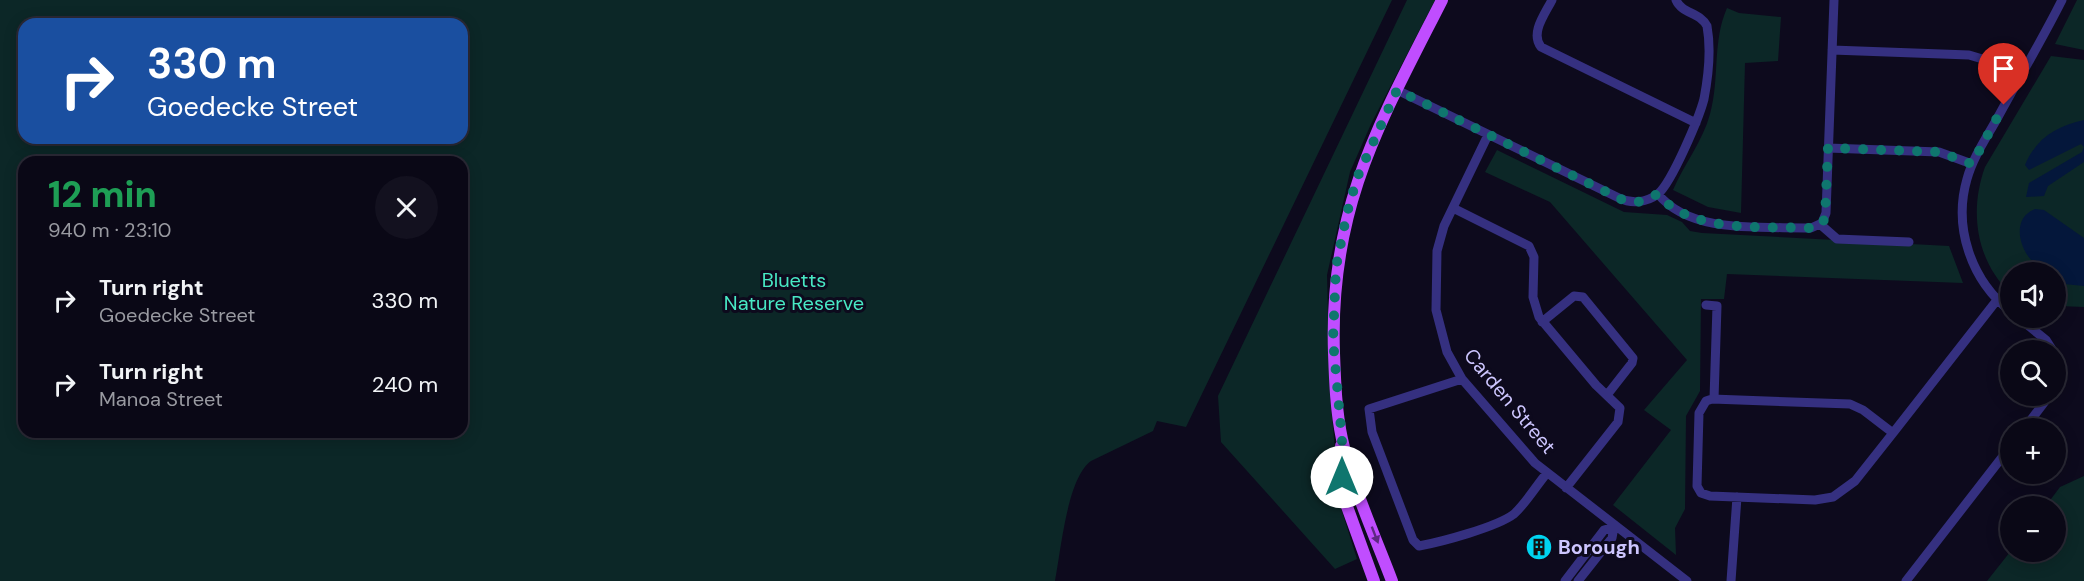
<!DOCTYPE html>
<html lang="en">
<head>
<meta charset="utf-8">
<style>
  :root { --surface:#0a0816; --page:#13111f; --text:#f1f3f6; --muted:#999aa1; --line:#2a2935 }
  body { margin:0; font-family:"DM Sans",sans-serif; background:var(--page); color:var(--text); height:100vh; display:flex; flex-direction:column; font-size:22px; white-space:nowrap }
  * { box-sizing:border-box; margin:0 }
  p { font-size:20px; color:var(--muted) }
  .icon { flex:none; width:33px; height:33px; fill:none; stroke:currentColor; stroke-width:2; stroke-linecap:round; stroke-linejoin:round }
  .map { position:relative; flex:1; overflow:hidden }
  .sheet { position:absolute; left:18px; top:156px; width:450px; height:282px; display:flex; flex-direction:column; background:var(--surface); border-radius:18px; box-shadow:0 3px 15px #0003,0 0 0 2px var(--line) }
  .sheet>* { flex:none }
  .top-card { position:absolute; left:18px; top:18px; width:450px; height:126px; border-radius:18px; box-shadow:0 3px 15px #0003,0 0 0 2px var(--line); background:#1a4fa0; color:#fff; overflow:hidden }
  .buttons { position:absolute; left:2000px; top:262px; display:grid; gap:12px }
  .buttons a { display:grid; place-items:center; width:66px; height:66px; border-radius:50%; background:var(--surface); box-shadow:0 3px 15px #0003,0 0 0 2px var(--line); font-size:30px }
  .pin { position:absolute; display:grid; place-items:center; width:51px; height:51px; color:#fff; margin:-62px -26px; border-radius:50% 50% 50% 0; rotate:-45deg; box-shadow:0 0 6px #0007 }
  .pin .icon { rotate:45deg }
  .me { position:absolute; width:66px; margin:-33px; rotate:0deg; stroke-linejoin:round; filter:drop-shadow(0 0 4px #0008) }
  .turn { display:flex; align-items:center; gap:21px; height:126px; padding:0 30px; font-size:27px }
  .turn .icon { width:78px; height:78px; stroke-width:2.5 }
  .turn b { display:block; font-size:42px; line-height:51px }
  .round { display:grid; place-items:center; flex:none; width:63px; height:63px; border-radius:32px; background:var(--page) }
  .summary { display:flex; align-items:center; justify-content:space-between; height:102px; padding:0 30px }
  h1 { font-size:36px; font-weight:800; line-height:45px; color:#1e9e55 }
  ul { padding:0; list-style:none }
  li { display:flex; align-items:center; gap:18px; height:84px; padding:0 30px }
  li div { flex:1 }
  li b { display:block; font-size:22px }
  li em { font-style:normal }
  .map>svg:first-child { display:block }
  .green { fill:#0c2727; fill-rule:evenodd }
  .water { fill:#04173b }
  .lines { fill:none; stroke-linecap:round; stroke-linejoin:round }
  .minor { stroke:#353080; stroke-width:9 }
  .major { stroke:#c04dff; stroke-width:12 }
  .oneway { fill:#5e2883 }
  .route { stroke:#0f766e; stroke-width:10; stroke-dasharray:0 18 }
  .labels { text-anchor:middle; stroke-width:6; stroke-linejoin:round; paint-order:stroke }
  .park-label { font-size:20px; fill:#48e8c4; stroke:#0d0a1d }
  .street-label { font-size:20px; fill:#cdc6ff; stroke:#0d0a1d }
  .poi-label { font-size:20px; font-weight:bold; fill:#cdc6ff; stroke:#0d0a1d; text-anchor:start }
</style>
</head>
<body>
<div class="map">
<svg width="2084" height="581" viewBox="0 0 2084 581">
  <rect width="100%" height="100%" fill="#0d0a1d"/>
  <path class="green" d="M0,0H1392L1186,427L1157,421L1153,431L1091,461C1067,478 1061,551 1055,581H0ZM24,24H462V138H24ZM24,162H462V432H24Z
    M1407,0H1435L1371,124L1350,172L1327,275L1330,395L1340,505L1357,559L1335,569L1221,442L1218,396Z
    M2077,0H2084V50L2055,44Z
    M1727,8L1739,13L1781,17L1778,61L1745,63L1741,213L1708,207L1673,190C1684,164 1703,141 1710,114C1720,78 1712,42 1727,8Z
    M2051,56L2084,60V307L2059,306L2055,310V273H2010V293C1976,260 1969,211 1985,167Z
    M1497,150L1624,212L1667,215L1682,222L1690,231L1702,233L1949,246L1963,283L1727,274L1724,299H1701L1700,391L1686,416L1685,509L1675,528L1676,555L1613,505L1671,430L1644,410L1687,360L1550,202L1485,172Z
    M2084,476V581H1987L2010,552H2055V507H2045L2060,487Z"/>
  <path class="water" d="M2084,120V162L2048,186L2044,196L2026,197L2029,183L2082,152L2084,147L2081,144L2029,170L2025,165C2036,138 2057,126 2084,120Z
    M2035,209L2044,210L2084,238V286L2064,284L2055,279V273C2027,273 2003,221 2035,209Z"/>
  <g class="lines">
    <path class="minor" d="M1552,0C1545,14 1530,33 1541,47L1696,123
      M1832,50L1969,55L2023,71
      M1397,90L1619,198C1631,204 1646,203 1658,194C1672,182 1699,118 1704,99C1708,78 1711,48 1707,26C1700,12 1682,14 1676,0
      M1488,135L1444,226L1437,251L1436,310L1447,352L1462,379L1535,463L1687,581
      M1828,148L1939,152L1972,164
      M1658,194C1691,235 1763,226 1811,228L1822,223L1826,213L1834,0
      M1453,208L1529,246L1534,257L1533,297L1539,317L1596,385L1620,408L1618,422L1566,488
      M1821,225L1837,239L1909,242
      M1706,305L1717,306L1714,399
      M2010,311C1971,280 1953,227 1967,179C1973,157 1987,137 1998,117C2019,78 2042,40 2062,0
      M2019,318L2046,340L2053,351
      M1542,322L1574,296L1583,297L1633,358L1632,363L1607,395
      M2055,358V380
      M1462,379L1369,409L1372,432L1413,540L1419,546C1441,542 1497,527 1514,514C1526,503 1536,486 1547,473
      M2024,429L2049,396
      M1893,433L1855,481L1833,497L1815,500L1710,496L1701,493L1697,486L1699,413L1706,401L1712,399L1850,404L1863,410L1893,433L1997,300
      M1565,581L1604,530L1614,527L1612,538L1578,581
      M1731,581L1737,497
      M1906,581L2010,447"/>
    <path class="major" d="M1341,446L1345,501L1374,581
      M1392,581C1375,536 1352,486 1342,439C1336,411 1335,381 1334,353C1329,208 1379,124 1442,0"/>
  </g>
  <defs><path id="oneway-solid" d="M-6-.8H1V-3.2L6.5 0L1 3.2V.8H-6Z" transform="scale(1.5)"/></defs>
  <use class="oneway" href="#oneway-solid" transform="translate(1375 535) rotate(69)"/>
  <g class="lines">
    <path class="route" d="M1342,477V440L1333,340L1336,267L1347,213L1357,178L1397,90L1623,200L1638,202L1658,194C1690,234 1764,226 1811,228L1821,225L1825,218L1828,148L1939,152L1972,164L2004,105"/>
  </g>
  <defs>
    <symbol id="building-disc" viewBox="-11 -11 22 22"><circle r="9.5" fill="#00d4f1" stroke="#0d0a1d"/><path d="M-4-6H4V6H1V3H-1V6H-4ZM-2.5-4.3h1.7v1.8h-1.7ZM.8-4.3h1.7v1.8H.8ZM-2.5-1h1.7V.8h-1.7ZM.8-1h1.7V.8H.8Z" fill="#111"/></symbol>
  </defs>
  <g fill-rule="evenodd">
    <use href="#building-disc" x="1524" y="532" width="30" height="30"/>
  </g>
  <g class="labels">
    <g class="park-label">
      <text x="794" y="287">Bluetts<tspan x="794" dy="23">Nature Reserve</tspan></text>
    </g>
    <g class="street-label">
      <text transform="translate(1510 401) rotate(50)" y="7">Carden Street</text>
    </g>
    <g class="poi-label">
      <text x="1558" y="554">Borough</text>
    </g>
  </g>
</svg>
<div class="buttons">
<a><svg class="icon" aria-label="sound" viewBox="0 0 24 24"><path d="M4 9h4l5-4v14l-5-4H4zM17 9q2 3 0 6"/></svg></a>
<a><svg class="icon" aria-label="search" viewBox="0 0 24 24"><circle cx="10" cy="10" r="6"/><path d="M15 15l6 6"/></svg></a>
<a>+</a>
<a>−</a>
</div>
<div class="pin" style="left:2004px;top:105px;background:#d93025"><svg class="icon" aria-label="arrive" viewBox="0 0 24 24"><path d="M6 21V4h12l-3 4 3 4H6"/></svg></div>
<svg class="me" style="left:1342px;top:477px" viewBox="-20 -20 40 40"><circle r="19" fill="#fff"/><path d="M0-13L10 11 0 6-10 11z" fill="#0f766e"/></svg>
<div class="top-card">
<div class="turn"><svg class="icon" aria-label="right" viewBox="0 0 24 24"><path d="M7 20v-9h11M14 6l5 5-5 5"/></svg><div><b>330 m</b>Goedecke Street</div></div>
</div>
<section class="sheet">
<div class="summary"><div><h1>12 min</h1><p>940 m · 23:10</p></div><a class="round"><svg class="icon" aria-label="close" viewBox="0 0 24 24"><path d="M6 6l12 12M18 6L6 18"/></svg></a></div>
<ul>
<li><svg class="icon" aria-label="right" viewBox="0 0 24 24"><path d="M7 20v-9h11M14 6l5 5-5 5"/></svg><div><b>Turn right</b><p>Goedecke Street</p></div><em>330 m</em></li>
<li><svg class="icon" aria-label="right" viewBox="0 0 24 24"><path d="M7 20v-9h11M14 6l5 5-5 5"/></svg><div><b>Turn right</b><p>Manoa Street</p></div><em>240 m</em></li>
</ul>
</section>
</div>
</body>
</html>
